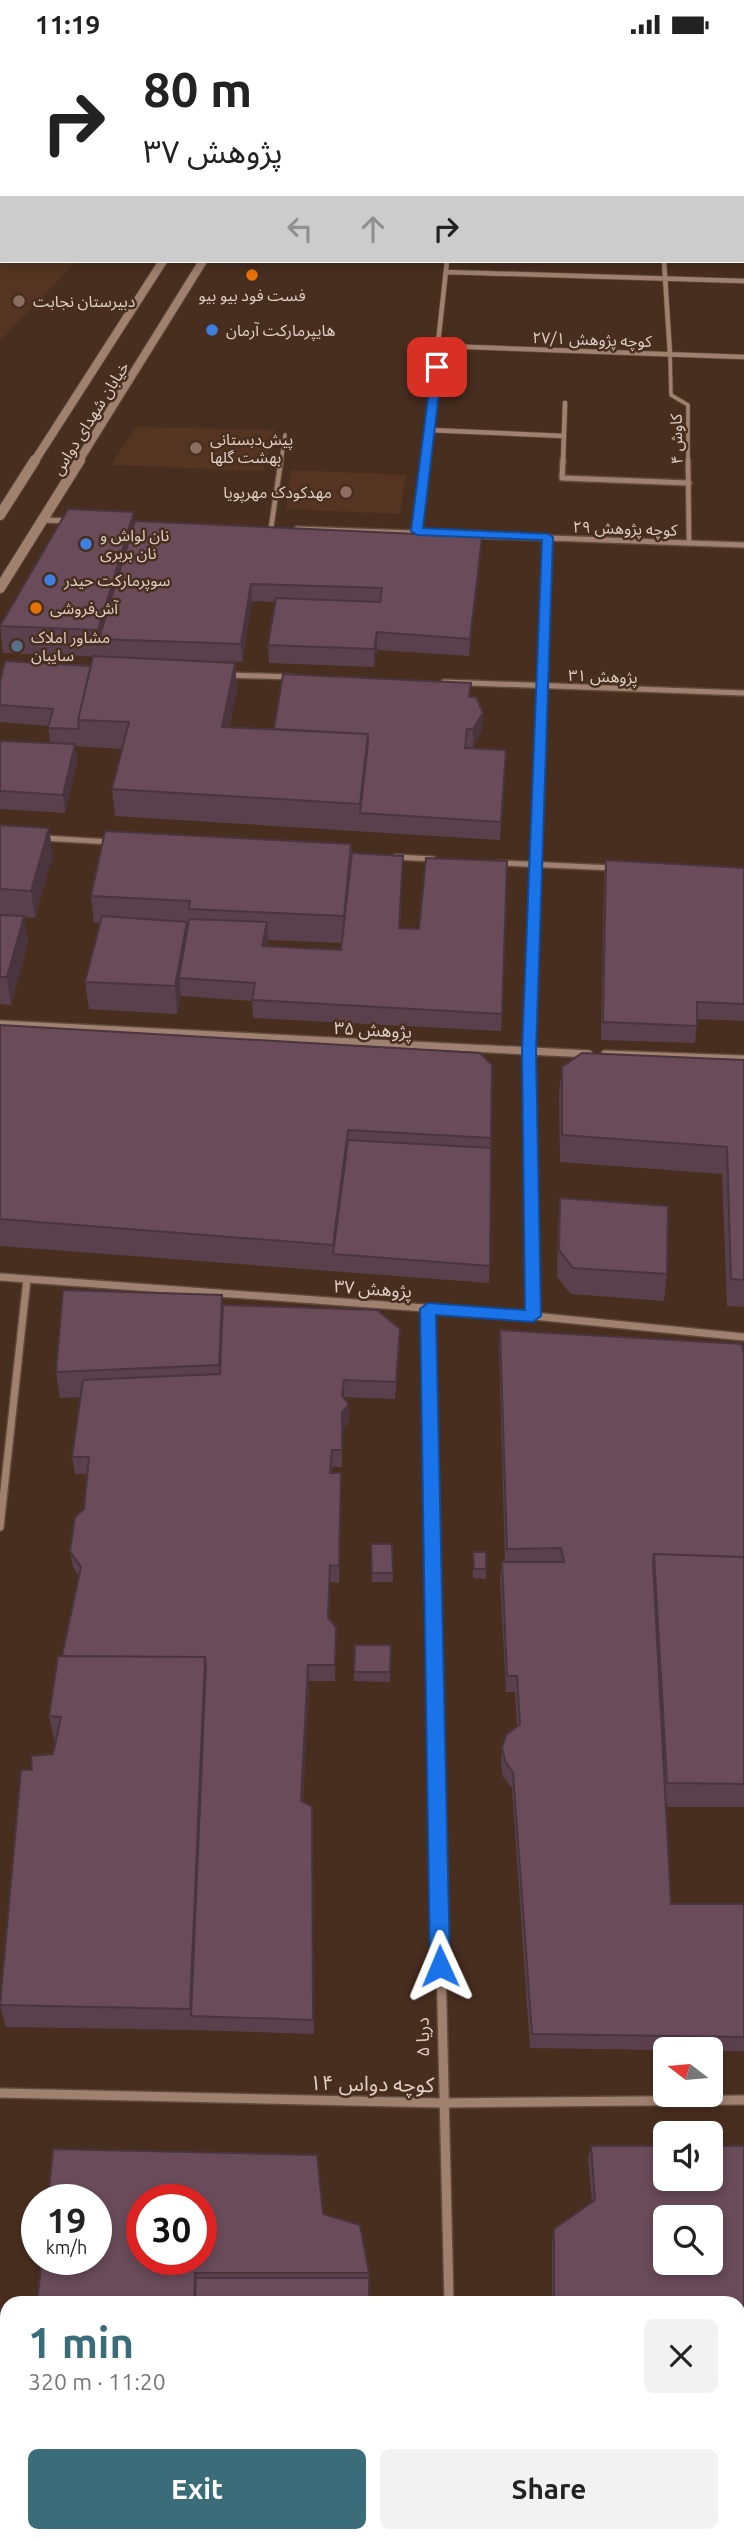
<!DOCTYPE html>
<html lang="en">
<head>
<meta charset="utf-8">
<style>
  :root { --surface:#fff; --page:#f2f2f2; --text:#222; --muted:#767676; --accent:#3a6d79 }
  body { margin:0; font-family:Ubuntu,"Noto Sans Arabic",sans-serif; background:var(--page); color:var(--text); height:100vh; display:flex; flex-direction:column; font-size:26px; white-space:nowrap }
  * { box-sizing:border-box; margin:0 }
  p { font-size:23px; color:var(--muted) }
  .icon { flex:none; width:38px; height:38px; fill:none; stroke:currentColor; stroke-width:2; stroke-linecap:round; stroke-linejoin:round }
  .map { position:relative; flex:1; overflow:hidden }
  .panel { position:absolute; left:0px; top:2247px; width:746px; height:247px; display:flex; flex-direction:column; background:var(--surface); border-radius:21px 21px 0 0; box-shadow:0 4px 10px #0003 }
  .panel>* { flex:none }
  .banner { position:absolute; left:0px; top:0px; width:746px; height:214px; box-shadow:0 4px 10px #0003; background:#fff; color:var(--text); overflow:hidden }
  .needle { width:46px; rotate:286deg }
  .buttons { position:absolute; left:653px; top:1988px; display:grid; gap:14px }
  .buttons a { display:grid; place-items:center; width:70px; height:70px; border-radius:10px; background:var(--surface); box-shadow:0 4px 10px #0003; font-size:35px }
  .speed { position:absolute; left:21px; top:2135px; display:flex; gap:14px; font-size:35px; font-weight:700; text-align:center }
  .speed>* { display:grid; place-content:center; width:91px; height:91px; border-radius:50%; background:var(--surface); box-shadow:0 4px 10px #0003; line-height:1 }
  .speed small { font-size:18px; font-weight:400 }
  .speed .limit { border:10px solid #d22; background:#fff; color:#111 }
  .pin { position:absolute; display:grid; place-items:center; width:60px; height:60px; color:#fff; margin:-30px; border-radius:14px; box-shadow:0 4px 10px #0006 }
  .me { position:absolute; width:77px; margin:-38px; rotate:359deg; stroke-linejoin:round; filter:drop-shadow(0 0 5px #0008) }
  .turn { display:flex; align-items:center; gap:24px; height:147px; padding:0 28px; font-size:32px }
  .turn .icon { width:91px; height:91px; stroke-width:2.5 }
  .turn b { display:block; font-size:49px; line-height:60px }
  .lanes { display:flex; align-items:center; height:66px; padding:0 28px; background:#0003; justify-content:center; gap:35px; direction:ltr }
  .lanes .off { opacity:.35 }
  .round { display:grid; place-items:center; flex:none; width:74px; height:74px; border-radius:10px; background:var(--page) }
  .head { display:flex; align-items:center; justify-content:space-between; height:119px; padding:0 28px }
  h1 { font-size:42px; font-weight:700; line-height:52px; color:var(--accent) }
  .button { display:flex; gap:14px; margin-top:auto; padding:14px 28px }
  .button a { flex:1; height:80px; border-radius:10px; background:var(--accent); color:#fff; font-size:28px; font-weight:700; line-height:80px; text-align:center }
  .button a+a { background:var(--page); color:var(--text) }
  .status { display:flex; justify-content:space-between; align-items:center; height:49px; padding:0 35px; background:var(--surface); direction:ltr }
  .status svg { height:19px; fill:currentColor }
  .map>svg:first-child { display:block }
  .built { fill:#553521 }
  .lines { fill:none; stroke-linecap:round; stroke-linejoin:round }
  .service-far1-casing { stroke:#5f4a3c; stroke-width:5 }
  .service-casing { stroke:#5f4a3c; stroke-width:7 }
  .minor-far3-casing { stroke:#5f4a3c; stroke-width:6 }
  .minor-far2-casing { stroke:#5f4a3c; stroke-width:8 }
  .minor-far1-casing { stroke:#5f4a3c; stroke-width:10 }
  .minor-casing { stroke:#5f4a3c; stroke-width:12 }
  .tertiary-far1-casing { stroke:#5f4a3c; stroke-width:10 }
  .tertiary-casing { stroke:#5f4a3c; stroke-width:12 }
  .service-far1 { stroke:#a08170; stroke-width:3.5 }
  .service { stroke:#a08170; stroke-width:4.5 }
  .minor-far3 { stroke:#a08170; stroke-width:4.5 }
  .minor-far2 { stroke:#a08170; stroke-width:5 }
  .minor-far1 { stroke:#a08170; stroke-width:7 }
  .minor { stroke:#a08170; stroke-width:9 }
  .tertiary-far1 { stroke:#a08170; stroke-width:8 }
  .tertiary { stroke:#a08170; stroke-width:10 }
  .wall { fill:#5a404d; fill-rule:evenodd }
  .shaded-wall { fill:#4a343e }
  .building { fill:#694b59; stroke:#4a343e; stroke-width:2; fill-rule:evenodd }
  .route { fill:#1a73e8; stroke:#114b97; stroke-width:2 }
  .food-dot { fill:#e8710a; stroke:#482e1f; stroke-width:2.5 }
  .education-dot { fill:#8d6e63; stroke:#482e1f; stroke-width:2.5 }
  .shop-dot { fill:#3f7fe0; stroke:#482e1f; stroke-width:2.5 }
  .service-dot { fill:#5c6f8a; stroke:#482e1f; stroke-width:2.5 }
  .labels { text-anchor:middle; stroke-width:5; stroke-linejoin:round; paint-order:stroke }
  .far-poi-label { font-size:16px; fill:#dfcfc5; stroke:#482e1f; text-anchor:start }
  .far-street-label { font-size:16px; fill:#dfcfc5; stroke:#482e1f }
  .street-label { font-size:18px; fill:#dfcfc5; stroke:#482e1f }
  .near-street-label { font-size:21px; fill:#dfcfc5; stroke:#482e1f }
</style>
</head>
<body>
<div class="status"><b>11:19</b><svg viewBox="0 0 49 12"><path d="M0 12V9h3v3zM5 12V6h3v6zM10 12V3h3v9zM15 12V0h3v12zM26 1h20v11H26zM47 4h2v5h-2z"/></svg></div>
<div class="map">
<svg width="744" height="2493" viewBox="0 0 744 2493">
  <rect width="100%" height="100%" fill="#482e1f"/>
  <path class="built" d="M0,179L2,212H77L0,292Z
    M136,378L275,381L263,422L111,416Z
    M291,421L406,426L400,465L286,460Z"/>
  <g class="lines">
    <defs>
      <path id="service-far1" d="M670,305L671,346L688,356V413
        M281,413L285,386"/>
      <path id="service" d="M688,411L689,494
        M271,479L281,411"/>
      <path id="minor-far3" d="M664,212L670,305
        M446,223L744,232
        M440,297L744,308
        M429,381L564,387
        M425,413L447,212
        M563,413L565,354"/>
      <path id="minor-far2" d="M563,411L562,429L689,434
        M44,471L68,472
        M297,480L744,496
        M417,483L425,411
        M227,626L292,628
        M444,633L744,644
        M43,789L111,793
        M396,808L433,810
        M500,814L614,819
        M531,941L548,488"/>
      <path id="minor-far1" d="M531,940L529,1003L533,1267
        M0,975L589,1005
        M605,1005L744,1010
        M0,1228L533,1267L744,1288
        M428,1260L434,1621
        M0,1478L27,1230"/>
      <path id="minor" d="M434,1619L449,2254
        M0,2044L442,2054L744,2051
        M457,2487V2493"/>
      <path id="tertiary-far1" d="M319,2L360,0
        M34,413L163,212
        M78,413L203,212"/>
      <path id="tertiary" d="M0,466L35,411
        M0,539L80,411"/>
    </defs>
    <use href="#service-far1" class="service-far1-casing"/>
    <use href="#service" class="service-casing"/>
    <use href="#minor-far3" class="minor-far3-casing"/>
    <use href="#minor-far2" class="minor-far2-casing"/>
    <use href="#minor-far1" class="minor-far1-casing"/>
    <use href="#minor" class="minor-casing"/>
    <use href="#tertiary-far1" class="tertiary-far1-casing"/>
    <use href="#tertiary" class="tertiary-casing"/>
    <use href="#service-far1" class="service-far1"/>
    <use href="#service" class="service"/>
    <use href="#minor-far3" class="minor-far3"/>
    <use href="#minor-far2" class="minor-far2"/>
    <use href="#minor-far1" class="minor-far1"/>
    <use href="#minor" class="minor"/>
    <use href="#tertiary-far1" class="tertiary-far1"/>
    <use href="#tertiary" class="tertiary"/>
  </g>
  <path class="wall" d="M730,0H744V68V2H730Z
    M135,472L481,505L469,607L377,601L374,618L269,614L268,596L276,553L252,552L242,613L3,604L0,576Z
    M235,614L237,640L229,678L274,680L471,634L470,648L483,664L482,682L473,698H466V699L506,701L500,791L115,767L112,740L122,700L75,697L77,713L65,764L0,760V692L50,694L48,677L0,673V633L91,617Z
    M0,776L53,806L35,869L24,868L28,894L11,956L0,955Z
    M351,795L352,804L403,807L400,879L502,965L501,982L253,969L252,952L181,947V945L177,965L89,960L85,933L100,874H94L91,847ZM268,891L342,894L341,901L266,897Z
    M606,811L744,819V972L697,970L695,994L601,991L604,829Z
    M0,976L492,1016L489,1234L0,1197Z
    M744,1011V1258L727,1257L722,1125L560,1113L559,1045L562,1018Z
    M560,1149L667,1225L664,1252L571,1245L557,1228L558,1176Z
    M222,1246L223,1256L400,1297L395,1350L344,1348L349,1373L342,1380V1418H332V1424H341V1441L339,1534L330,1533L329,1570L336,1578L335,1632H309L303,1753L312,1757L314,1985L193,1981L6,1978L0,1956L32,1721L53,1705L56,1691H54L49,1667L79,1527L73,1518L70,1502L84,1460L88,1425H75L72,1408L80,1348L60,1349L56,1323Z
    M500,1281L744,1307V1758H666L671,1855H744V2002H710V2000H665V2001L530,1999L512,1739L503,1728L501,1714L502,1699L517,1677L515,1643H506L500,1529L502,1513H505L499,1299Z
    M371,1495L393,1524V1533H372Z
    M473,1503L486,1520V1530L473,1529Z
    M391,1596L390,1633L354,1632V1623Z
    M591,2097H665V2130H710V2097H744V2493H556V2487H738V2254H552V2193L554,2180L592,2153L588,2110ZM665,2168H710V2214H665Z
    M323,2165L369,2224V2254H37Z"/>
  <path class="shaded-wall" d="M134,463L136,489L99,590L101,607L98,581Z
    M482,488L481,505L469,607L470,590Z
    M251,535L252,552L242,613L241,595Z
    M377,583V601L374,618V600Z
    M235,614L237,640L224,705L222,678Z
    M483,664L482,682L473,698V680Z
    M75,695L77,713L65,764L63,746Z
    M49,779L53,806L35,869L31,842Z
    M24,867L28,894L11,956L7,928Z
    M187,873L189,900L179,929L181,945L177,965L175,937Z
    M267,873L268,891L263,915L262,897Z
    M348,1081V1108L333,1205V1196Z
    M400,1280V1297L395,1350L396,1333Z
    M344,1331V1348L342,1363V1346Z
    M349,1356V1373L342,1380V1418V1363Z
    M341,1424V1441L339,1534V1517Z
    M205,1608L207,1632L191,1967L190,1960Z
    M308,1616L309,1632L302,1768L301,1752Z"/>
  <path class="building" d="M736,0H744V33V2H737Z
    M68,460L134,463L98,581L0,577Z
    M135,472L482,488L470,590L377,583L374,600L268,596L276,549L380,553L382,539L251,535L241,595L99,590Z
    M93,607L235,614L222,678L368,685L360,755L112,740L129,673L78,671Z
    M5,612L91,617L78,671L79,680L48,679L53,660L0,656V633Z
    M283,625L471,634L469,648H476L483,664L473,680H467L465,699L506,701L501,773L360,764L368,694V685L274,680Z
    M0,692L75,695L63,746L0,742Z
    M0,776L49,779L31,842L0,840Z
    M105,782L351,795L344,867L189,860L190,852L91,847Z
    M352,804L403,807L399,879L419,880L426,809L507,812L502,965L252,951L255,934L179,929L189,870L267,873L262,897L341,901Z
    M606,811L744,819V955L697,953V977L603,973Z
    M0,866L24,867L7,928H0Z
    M102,867L187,873L175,937L85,933Z
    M0,976L480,1004L492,1016L491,1089L348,1081L333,1196L0,1170Z
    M582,1004L744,1011V1231L731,1230L727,1098L562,1086V1018Z
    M348,1091L491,1099L490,1217L333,1205Z
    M560,1149L668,1157L667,1225L573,1219L559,1201Z
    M63,1241L222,1246L219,1316L56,1323Z
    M223,1256L377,1261L400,1280L396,1333L344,1331L342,1346L349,1356L342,1363V1401H332L330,1424H341L339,1517L330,1516L328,1569L336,1578L335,1616H308L301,1752L312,1757L313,1971L191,1967L206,1616L205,1608L62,1607L81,1518L70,1502L75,1468L84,1460L89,1408H72L83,1331L220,1325Z
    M500,1281L742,1295L744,1307V1508L654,1505L653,1514L671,1855H744V1988L532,1985L513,1724L505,1712L502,1699L506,1686L520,1675L517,1627H507L502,1513H564L561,1499L507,1500Z
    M371,1495H392L393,1524H372Z
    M473,1503H486V1520H474Z
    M654,1505L744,1508V1735L667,1734Z
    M355,1596H391L390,1623H354Z
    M58,1607L205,1608L190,1960L0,1956L21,1721H32L31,1707L53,1705L61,1668L49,1667Z
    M591,2097H665V2130H710V2097H744V2469L738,2416V2254H554V2180L595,2151ZM665,2168H710V2214H665Z
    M53,2100L317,2106L323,2165L360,2176L369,2224H195L194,2254H37L42,2210H96V2151H48ZM142,2151H201V2210H142Z
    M196,2229H369V2254H195Z
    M738,2416L744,2469V2493L560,2492V2487H738Z
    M0,2428H7V2487H185V2493H0Z
    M185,2487H413V2493H185Z"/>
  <path class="route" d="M437,315L442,318L423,479L548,485L553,488L536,1003L541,1267L533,1273L436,1266L450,1917L447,1924L440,1927L433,1924L430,1917L420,1260L428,1254L525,1261L522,1003L542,491L417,486L411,482L432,318Z"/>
  <g class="food-dot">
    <circle cx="252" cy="226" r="7"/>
    <circle cx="36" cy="559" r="7"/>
  </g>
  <g class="education-dot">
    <circle cx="19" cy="252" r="7"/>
    <circle cx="196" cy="399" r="7"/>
    <circle cx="346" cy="443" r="7"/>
  </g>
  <g class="shop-dot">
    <circle cx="212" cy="281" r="7"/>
    <circle cx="86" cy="495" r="7"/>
    <circle cx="50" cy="531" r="7"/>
  </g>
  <circle class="service-dot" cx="17" cy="597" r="7"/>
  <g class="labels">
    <g class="far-poi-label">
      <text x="252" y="252" text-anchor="middle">فست فود بیو بیو</text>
      <text x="33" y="258">دبیرستان نجابت</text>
      <text x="226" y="287">هایپرمارکت آرمان</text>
      <text x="210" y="396">پیش‌دبستانی<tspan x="210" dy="18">بهشت گلها</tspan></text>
      <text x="332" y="449" text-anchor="end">مهدکودک مهرپویا</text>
      <text x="100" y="492">نان لواش و<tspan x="100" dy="18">نان بربری</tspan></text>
      <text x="64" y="537">سوپرمارکت حیدر</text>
      <text x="50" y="565">آش‌فروشی</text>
      <text x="31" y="594">مشاور املاک<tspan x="31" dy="18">سایبان</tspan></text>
    </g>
    <g class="far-street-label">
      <text transform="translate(592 290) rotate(2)" y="6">کوچه پژوهش ۲۷/۱</text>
      <text transform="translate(90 369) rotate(-58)" y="6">خیابان شهدای دواس</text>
      <text transform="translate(676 390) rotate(-91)" y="6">کاوش ۴</text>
      <text transform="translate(625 479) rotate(2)" y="6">کوچه پژوهش ۲۹</text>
      <text transform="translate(603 627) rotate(2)" y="6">پژوهش ۳۱</text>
    </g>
    <g class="street-label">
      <text transform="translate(373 981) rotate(3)" y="6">پژوهش ۳۵</text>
      <text transform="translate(373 1240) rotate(4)" y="6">پژوهش ۳۷</text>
      <text transform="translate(423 1988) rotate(-91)" y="6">دریا ۵</text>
    </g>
    <g class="near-street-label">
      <text transform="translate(372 2035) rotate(1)" y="7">کوچه دواس ۱۴</text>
    </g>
  </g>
</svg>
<div class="buttons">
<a><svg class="needle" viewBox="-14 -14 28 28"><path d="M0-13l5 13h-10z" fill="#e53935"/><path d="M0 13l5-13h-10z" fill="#767676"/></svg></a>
<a><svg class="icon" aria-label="sound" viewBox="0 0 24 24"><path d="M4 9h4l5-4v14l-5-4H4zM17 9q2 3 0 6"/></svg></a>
<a><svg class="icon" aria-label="search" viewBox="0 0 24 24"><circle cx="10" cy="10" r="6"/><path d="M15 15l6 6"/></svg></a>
</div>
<div class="speed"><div>19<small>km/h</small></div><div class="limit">30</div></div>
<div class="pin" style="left:437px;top:318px;background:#d93025"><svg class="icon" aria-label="arrive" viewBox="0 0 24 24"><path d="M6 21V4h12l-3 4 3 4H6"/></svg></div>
<svg class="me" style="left:440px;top:1917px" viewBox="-20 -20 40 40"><path d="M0-17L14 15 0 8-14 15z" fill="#1a73e8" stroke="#fff" stroke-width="4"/></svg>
<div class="banner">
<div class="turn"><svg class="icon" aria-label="right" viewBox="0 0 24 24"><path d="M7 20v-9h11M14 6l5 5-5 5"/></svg><div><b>80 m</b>پژوهش ۳۷</div></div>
<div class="lanes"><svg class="icon off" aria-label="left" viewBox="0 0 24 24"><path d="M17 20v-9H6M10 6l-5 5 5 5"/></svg><svg class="icon off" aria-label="ahead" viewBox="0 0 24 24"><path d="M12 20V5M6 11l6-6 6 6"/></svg><svg class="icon" aria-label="right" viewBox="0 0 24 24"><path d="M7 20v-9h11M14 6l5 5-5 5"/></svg></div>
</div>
<section class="panel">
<div class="head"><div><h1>1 min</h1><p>320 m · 11:20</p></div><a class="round"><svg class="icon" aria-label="close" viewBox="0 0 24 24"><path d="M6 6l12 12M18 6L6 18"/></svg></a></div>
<div class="button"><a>Exit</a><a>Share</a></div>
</section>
</div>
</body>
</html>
